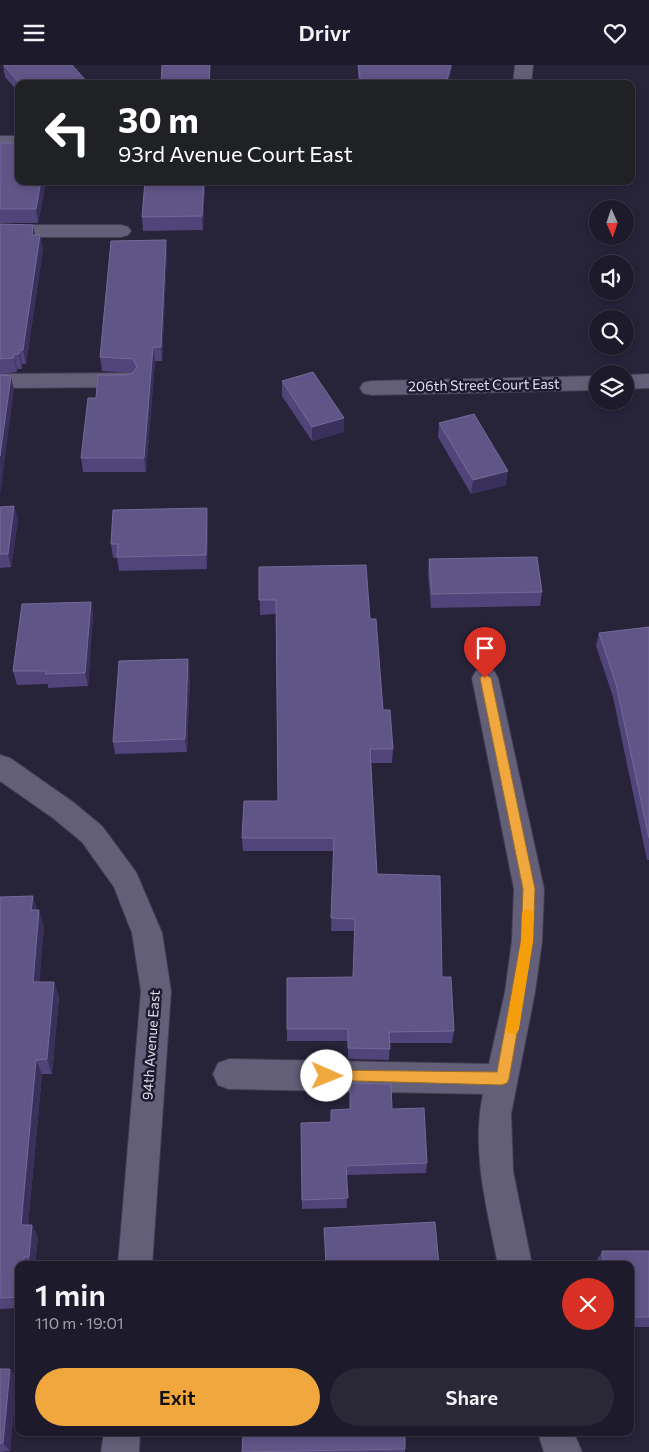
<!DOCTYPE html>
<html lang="en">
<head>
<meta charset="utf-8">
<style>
  :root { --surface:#1d1a2b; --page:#2a2737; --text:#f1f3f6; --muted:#a0a1a9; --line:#3b3847; --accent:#efa73e }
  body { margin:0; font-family:Commissioner,sans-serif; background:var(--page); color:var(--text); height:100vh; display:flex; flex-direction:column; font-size:19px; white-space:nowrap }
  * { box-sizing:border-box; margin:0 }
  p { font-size:16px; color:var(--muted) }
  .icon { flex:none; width:28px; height:28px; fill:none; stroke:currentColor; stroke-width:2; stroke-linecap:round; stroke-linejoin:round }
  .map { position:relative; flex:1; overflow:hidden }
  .drawer { position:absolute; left:15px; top:1196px; width:619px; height:175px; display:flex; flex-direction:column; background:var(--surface); border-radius:10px; box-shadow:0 2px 8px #0003,0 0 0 1px var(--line) }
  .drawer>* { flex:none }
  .hud { position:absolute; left:15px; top:15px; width:620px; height:105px; border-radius:10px; box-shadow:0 2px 8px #0003,0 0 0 1px var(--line); background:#202124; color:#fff; overflow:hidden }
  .needle { width:32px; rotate:177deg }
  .tools { position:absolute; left:589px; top:135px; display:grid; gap:10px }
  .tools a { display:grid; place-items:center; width:45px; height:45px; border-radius:50%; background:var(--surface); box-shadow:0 2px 8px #0003,0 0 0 1px var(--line); font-size:25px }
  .pin { position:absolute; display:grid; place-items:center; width:42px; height:42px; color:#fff; margin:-51px -21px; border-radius:50% 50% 50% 0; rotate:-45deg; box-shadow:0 0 5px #0007 }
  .pin .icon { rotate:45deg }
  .me { position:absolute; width:55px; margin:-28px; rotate:91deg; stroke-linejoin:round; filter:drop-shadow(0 0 4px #0008) }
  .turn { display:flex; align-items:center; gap:18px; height:105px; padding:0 20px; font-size:22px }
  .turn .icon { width:65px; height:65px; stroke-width:2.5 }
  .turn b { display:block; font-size:35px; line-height:42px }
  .round { display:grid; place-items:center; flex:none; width:52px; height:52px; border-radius:26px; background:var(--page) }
  .summary { display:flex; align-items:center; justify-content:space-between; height:85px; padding:0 20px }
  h1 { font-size:30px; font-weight:600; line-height:38px }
  .button { display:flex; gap:10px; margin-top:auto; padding:10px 20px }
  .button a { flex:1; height:58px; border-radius:30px; background:var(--accent); color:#111; font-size:20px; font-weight:600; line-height:58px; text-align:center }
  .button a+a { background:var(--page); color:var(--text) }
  header { display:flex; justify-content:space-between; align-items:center; height:65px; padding:0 20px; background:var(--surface); font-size:22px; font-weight:600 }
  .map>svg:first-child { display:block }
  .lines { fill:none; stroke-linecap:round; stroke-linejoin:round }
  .minor-casing { stroke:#423e52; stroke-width:2 }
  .minor { fill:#635f79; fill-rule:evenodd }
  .wall { fill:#50447b }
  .shaded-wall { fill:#39305b }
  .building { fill:#605587; stroke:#746a98 }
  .route { fill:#efa73e; stroke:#9b6d28 }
  .slow { fill:#f59e0b }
  .labels { text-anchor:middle; stroke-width:5; stroke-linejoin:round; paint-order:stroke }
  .street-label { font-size:14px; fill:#e2e0ef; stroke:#1d192f }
</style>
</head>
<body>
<header><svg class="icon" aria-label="menu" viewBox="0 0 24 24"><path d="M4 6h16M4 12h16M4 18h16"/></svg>Drivr<svg class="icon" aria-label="heart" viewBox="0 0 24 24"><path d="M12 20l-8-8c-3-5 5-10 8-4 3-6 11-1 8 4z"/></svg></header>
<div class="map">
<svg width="649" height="1387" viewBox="0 0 649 1387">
  <rect width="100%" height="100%" fill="#272339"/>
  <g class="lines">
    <defs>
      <path id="minor" d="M515,0H533L531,19H513Z
        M0,71H19V83H0Z
        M0,160H121L128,162L131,166L128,170L121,172H0Z
        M126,308L134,310L137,315L134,320L126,322L0,323V309Z
        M649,309V323L625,324V310Z
        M598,311V325L371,330L363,328L360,323L363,318L371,316Z
        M485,603L494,606L498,613L544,824L542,876L535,927L511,1049L513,1106L532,1200H498C487,1143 471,1086 483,1029L229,1024L218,1020L213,1009L218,998L229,994L489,999L505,927L512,876L514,824L472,613L476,606Z
        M0,690L10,693L73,737L102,761L136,807L162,868L171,926L152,1200H118L141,926L132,868L114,822L82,777L53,753L0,716Z
        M104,1368H140L139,1387H101Z
        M538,1368H574L582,1387H544Z"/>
    </defs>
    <use href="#minor" class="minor-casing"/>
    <use href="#minor" class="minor"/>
  </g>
  <path class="wall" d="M3,0H72L89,19H19V28L5,12Z
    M358,0L452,2L448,19H359L358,10Z
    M0,78L19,116H46L38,158H0Z
    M205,116L203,165L143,166L142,152Z
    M0,159L35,170H40L43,184L26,299H22V304H17V307L0,309Z
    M166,175L167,189L162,296H155L146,407H83L81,393L96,333L124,310L131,308L102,306L100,292Z
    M282,316L344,353V367L312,376L282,331Z
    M439,358L506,420L471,429L438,372Z
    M14,441L18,455L11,502L0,503V442Z
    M208,457L207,504L119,506L117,493H113L111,479Z
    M429,494L542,527L540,541L431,543L428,508Z
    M259,502L370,554L383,645L393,684L392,698H371L377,809L442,912L454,966L452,978H390L389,995L348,994V976H287V964L353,912L355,866H331L334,786H243L242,773L278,736L276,549L260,550Z
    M91,537L93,550L88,621L48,623V619L17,620L13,606Z
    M649,562V795H647L613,632L596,581L599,568Z
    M190,608L187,687L115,689L113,677Z
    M0,832L37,845L44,861L39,917H54L59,932L52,1009H42L28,1160H32L38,1172L35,1200H19V1243L0,1244Z
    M350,1018L392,1044L427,1098L426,1108L346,1110L347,1143L302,1144L301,1058L331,1057L350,1045Z
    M602,1186H649V1262H630V1200H597L596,1197Z
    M0,1304L17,1313L10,1386L0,1387Z
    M405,1384V1387H242Z"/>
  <path class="shaded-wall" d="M210,0V19H209Z
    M451,0H452V2L448,19H446Z
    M41,116H46L38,158L36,144Z
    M204,116H205L203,165L202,151Z
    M33,160L36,174L32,170Z
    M40,170L43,184L26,299L23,285Z
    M166,175L167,189L162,296L161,282Z
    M153,282L155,296L146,407L144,393Z
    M19,285L22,299V304L19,289Z
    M14,289L17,304V307L14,293Z
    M11,311L14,325L0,431V391Z
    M344,353V367L312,376V362Z
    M508,406L506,420L471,429L473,415Z
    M14,441L18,455L11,502L8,489Z
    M207,443L208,457L207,504L206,490Z
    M91,537L93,550L88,621L85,608Z
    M188,594L190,608L187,687L185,674Z
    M33,831L38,847L31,845Z
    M39,845L44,861L38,933L33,917Z
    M54,917L59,932L52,1009L47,994Z
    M36,995L42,1009L27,1172L21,1160Z
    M32,1160L38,1172L35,1200H33L29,1192Z
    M24,1192L29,1200H24Z
    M10,1304L17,1313L10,1386L3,1378Z"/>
  <path class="building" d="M4,0H72L89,19H20Z
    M162,0H210L209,19H161Z
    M358,0H451L446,19H361Z
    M0,78H19V116H41L36,144H0Z
    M145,116H204L202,151L142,152Z
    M0,159L33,160L32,170H40L23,285H19V289H14V293L0,294Z
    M166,175L161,282H153L144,393H81L88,333H96L98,310H124L133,308L137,302L133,294L100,292L111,176Z
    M313,307L344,353L312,362L282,316Z
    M0,310L11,311L0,391Z
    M474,349L508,406L473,415L439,358Z
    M14,441L8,489H0V442Z
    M207,443L206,490L117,492L118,479H111L113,445Z
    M537,492L542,527L432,529L429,494Z
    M366,500L370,554H376L383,645H390L393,684H370L377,809L440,811L442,912H451L454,966L389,967L390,984L348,983V964H287V913L353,912L355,854L331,853L334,773H242L244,736H278L276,535H259V502Z
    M91,537L85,608L45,609L46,606H13L22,539Z
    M649,562V773L616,619L599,568Z
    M188,594L185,674L113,677L119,596Z
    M33,831L31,845H39L33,917H54L47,994L36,995L21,1160H32L29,1192H24V1200H19V1232L0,1233V832Z
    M350,1018L391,1019L392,1044L424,1043L427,1098L346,1101L348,1133L302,1135L301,1058L331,1057V1045L350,1044Z
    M435,1157L439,1200H326L324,1163Z
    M602,1186H649V1252H630V1200H604Z
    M0,1304H10L3,1378H0Z
    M243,1368H405V1384L242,1387Z"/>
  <path class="route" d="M485,609L491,613L535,824L533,876L509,1014L507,1018L502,1020L322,1015L320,1011L322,1007L327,1005L497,1007L521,876L523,824L480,613Z"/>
  <path class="slow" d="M528,843L534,848L533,876L519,964L517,968L512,969L508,968L506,964L521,876L522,848Z"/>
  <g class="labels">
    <g class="street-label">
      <text transform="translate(484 320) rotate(-1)" y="5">206th Street Court East</text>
      <text transform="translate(151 980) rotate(-86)" y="5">94th Avenue East</text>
    </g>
  </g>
</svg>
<div class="tools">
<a><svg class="needle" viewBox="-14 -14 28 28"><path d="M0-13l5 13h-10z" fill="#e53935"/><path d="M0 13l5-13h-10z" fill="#a0a1a9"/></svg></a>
<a><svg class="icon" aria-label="sound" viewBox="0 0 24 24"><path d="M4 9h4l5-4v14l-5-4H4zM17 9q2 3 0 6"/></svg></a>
<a><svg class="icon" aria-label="search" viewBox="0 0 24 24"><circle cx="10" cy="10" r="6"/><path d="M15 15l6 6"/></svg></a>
<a><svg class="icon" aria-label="layers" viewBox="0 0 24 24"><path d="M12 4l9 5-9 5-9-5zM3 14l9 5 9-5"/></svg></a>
</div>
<div class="pin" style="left:485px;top:613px;background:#d93025"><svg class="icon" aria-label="arrive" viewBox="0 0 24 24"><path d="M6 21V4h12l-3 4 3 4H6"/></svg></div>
<svg class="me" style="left:327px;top:1011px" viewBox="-20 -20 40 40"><circle r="19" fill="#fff"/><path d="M0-13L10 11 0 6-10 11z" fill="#efa73e"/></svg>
<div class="hud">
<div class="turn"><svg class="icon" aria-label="left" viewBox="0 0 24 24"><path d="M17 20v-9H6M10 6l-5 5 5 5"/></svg><div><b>30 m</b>93rd Avenue Court East</div></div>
</div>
<section class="drawer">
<div class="summary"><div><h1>1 min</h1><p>110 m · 19:01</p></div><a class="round" style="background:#d93025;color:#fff"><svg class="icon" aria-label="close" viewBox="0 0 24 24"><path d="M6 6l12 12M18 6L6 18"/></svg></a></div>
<div class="button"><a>Exit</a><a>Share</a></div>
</section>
</div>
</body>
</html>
